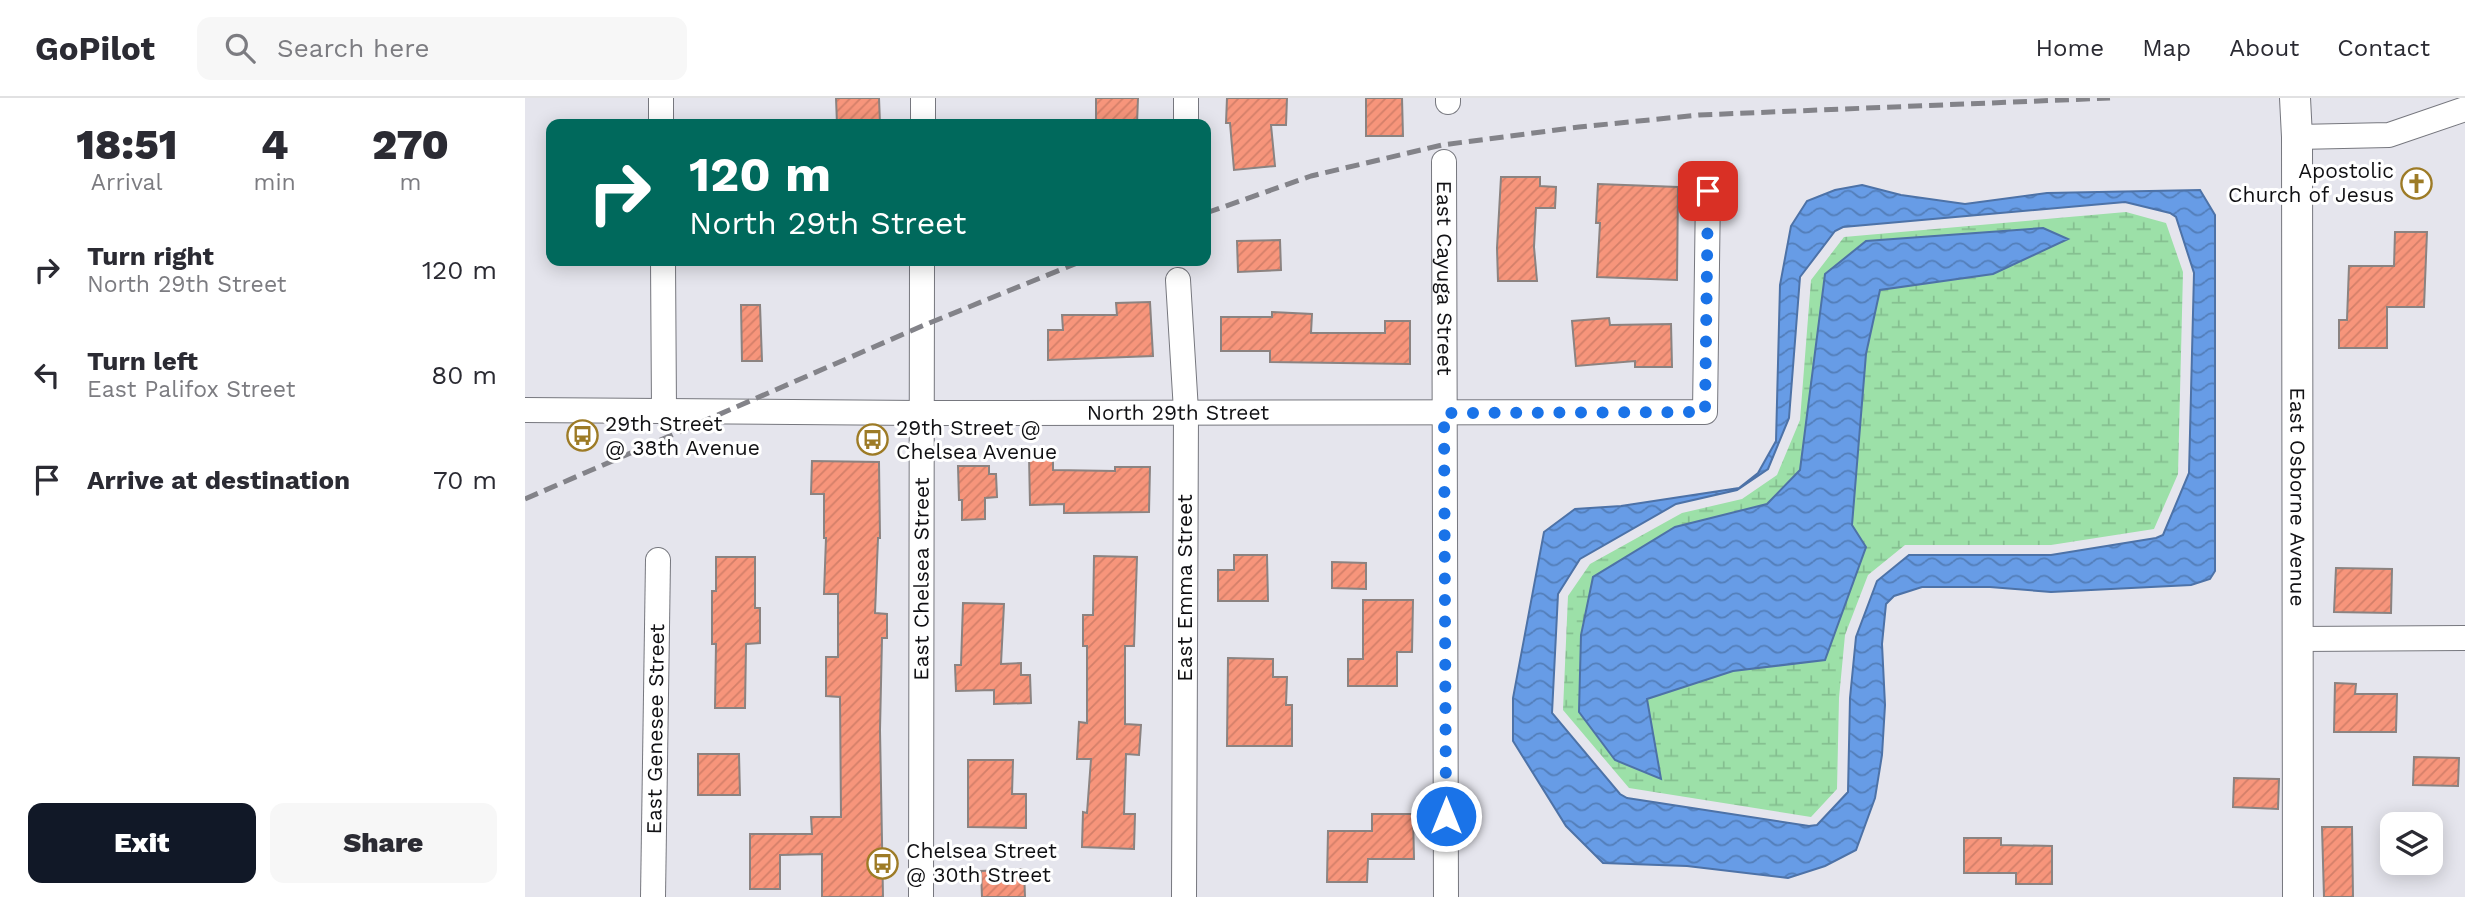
<!DOCTYPE html>
<html lang="en">
<head>
<meta charset="utf-8">
<style>
  :root { --surface:#fff; --page:#f7f7f7; --text:#2b2b33; --muted:#7c7c81; --line:#e1e1e2; --accent:#111827 }
  body { margin:0; font-family:"Work Sans",sans-serif; background:var(--page); color:var(--text); height:100vh; display:flex; flex-direction:column; font-size:26px; white-space:nowrap }
  * { box-sizing:border-box; margin:0 }
  p { font-size:23px; color:var(--muted) }
  .icon { flex:none; width:38px; height:38px; fill:none; stroke:currentColor; stroke-width:2; stroke-linecap:round; stroke-linejoin:round }
  .map { position:relative; flex:1; overflow:hidden }
  .sheet { display:flex; flex-direction:column; background:var(--surface); width:525px }
  .sheet>* { flex:none }
  .top-card { position:absolute; left:21px; top:21px; width:665px; height:147px; border-radius:14px; box-shadow:0 4px 18px #0003; background:#00695c; color:#fff; overflow:hidden }
  .fabs { position:absolute; left:1855px; top:714px; display:grid; gap:14px }
  .fabs a { display:grid; place-items:center; width:63px; height:63px; border-radius:14px; background:var(--surface); box-shadow:0 4px 18px #0003; font-size:35px }
  .pin { position:absolute; display:grid; place-items:center; width:60px; height:60px; color:#fff; margin:-30px; border-radius:14px; box-shadow:0 4px 10px #0006 }
  .me { position:absolute; width:77px; margin:-38px; rotate:0deg; stroke-linejoin:round; filter:drop-shadow(0 0 5px #0008) }
  .turn { display:flex; align-items:center; gap:24px; height:147px; padding:0 28px; font-size:32px }
  .turn .icon { width:91px; height:91px; stroke-width:2.5 }
  .turn b { display:block; font-size:49px; line-height:60px }
  .eta { display:flex; justify-content:space-evenly; align-items:center; height:119px; text-align:center }
  .eta b { font-size:42px; font-weight:800; line-height:49px }
  .button { display:flex; gap:14px; margin-top:auto; padding:14px 28px }
  .button a { flex:1; height:80px; border-radius:14px; background:var(--accent); color:#fff; font-size:28px; font-weight:800; line-height:80px; text-align:center }
  .button a+a { background:var(--page); color:var(--text) }
  ul { padding:0; list-style:none }
  li { display:flex; align-items:center; gap:21px; height:105px; padding:0 28px }
  li div { flex:1 }
  li b { display:block; font-size:26px }
  li em { font-style:normal }
  header { display:flex; align-items:center; gap:42px; box-sizing:border-box; height:98px; padding:0 35px; background:var(--surface); border-bottom:2px solid var(--line) }
  header strong { font-size:33px }
  nav { display:flex; gap:38px; margin-inline-start:auto; font-size:24px }
  .search { width:490px; height:63px; background:var(--page); display:flex; align-items:center; gap:18px; box-sizing:border-box; padding:0 24px; border-radius:14px; color:var(--muted); font-size:26px }
  main { display:flex; flex:1; min-height:0 }
  .map>svg:first-child { display:block }
  .wetland { fill:url(#wetland-marsh) }
  .water { fill:url(#water-waves); stroke:#4d72a7; stroke-width:2; fill-rule:evenodd }
  .building { fill:url(#building-hatch); stroke:#8b8381; stroke-width:2 }
  .lines { fill:none; stroke-linecap:round; stroke-linejoin:round }
  .minor-casing { stroke:#76777e; stroke-width:26 }
  .tertiary-casing { stroke:#76777e; stroke-width:32 }
  .minor { stroke:#fff; stroke-width:24 }
  .tertiary { stroke:#fff; stroke-width:30 }
  .rail { stroke:#838389; stroke-width:5; stroke-dasharray:14 7; stroke-linecap:butt }
  .route { stroke:#1a73e8; stroke-width:12; stroke-dasharray:0 21.6 }
  .labels { text-anchor:middle; stroke-width:6; stroke-linejoin:round; paint-order:stroke }
  .poi-label { font-size:21px; fill:#101013; stroke:#fff; text-anchor:start }
  .street-label { font-size:21px; fill:#101013; stroke:#fff }
</style>
</head>
<body>
<header>
<strong>GoPilot</strong>
<div class="search"><svg class="icon" aria-label="search" viewBox="0 0 24 24"><circle cx="10" cy="10" r="6"/><path d="M15 15l6 6"/></svg>Search here</div>
<nav><a>Home</a><a>Map</a><a>About</a><a>Contact</a></nav>
</header>
<main>
<section class="sheet">
<div class="eta">
<div><b>18:51</b><p>Arrival</p></div>
<div><b>4</b><p>min</p></div>
<div><b>270</b><p>m</p></div>
</div>
<ul>
<li><svg class="icon" aria-label="right" viewBox="0 0 24 24"><path d="M7 20v-9h11M14 6l5 5-5 5"/></svg><div><b>Turn right</b><p>North 29th Street</p></div><em>120 m</em></li>
<li><svg class="icon" aria-label="left" viewBox="0 0 24 24"><path d="M17 20v-9H6M10 6l-5 5 5 5"/></svg><div><b>Turn left</b><p>East Palifox Street</p></div><em>80 m</em></li>
<li><svg class="icon" aria-label="arrive" viewBox="0 0 24 24"><path d="M6 21V4h12l-3 4 3 4H6"/></svg><div><b>Arrive at destination</b></div><em>70 m</em></li>
</ul>
<div class="button"><a>Exit</a><a>Share</a></div>
</section>
<div class="map">
<svg width="1940" height="799" viewBox="0 0 1940 799">
  <defs>
    <pattern id="wetland-marsh" width="20" height="14" patternUnits="userSpaceOnUse" patternTransform="scale(1.75)"><rect width="20" height="14" fill="#9ce0a8"/><path d="M1 5h8M5 5V1M11 12h8M15 12V8" fill="none" stroke="#85bf90"/></pattern>
    <pattern id="water-waves" width="16" height="10" patternUnits="userSpaceOnUse" patternTransform="scale(1.75)"><rect width="16" height="10" fill="#679ce6"/><path d="M0 5q4-4 8 0t8 0" fill="none" stroke="#537eb9"/></pattern>
    <pattern id="building-hatch" width="6" height="6" patternUnits="userSpaceOnUse" patternTransform="scale(1.75)"><rect width="6" height="6" fill="#f7957b"/><path d="M-1 1l2-2M0 6l6-6M5 7l2-2" fill="none" stroke="#d37f69"/></pattern>
  </defs>
  <rect width="100%" height="100%" fill="#e5e5ed"/>
  <path class="wetland" d="M1601,114L1641,125L1658,174L1653,376L1629,431L1526,447H1380L1343,477L1320,537L1314,600L1312,691L1286,719L1104,690L1038,612L1043,498L1065,466L1157,415L1217,401L1252,377L1275,322L1286,182L1319,139Z"/>
  <path class="water" d="M1337,87L1376,97L1440,106L1522,95L1675,92L1690,117V473L1685,481L1666,487L1526,494L1465,489H1397L1369,498L1361,506L1357,546L1360,607L1357,657L1350,700L1331,752L1300,768L1263,780L1162,768L1078,765L1041,728L988,643V600L1019,434L1050,411L1096,408L1214,390L1233,375L1251,343L1255,187L1266,128L1282,103L1310,92ZM1600,104L1645,115L1651,119L1669,175L1664,375L1638,437L1631,440L1526,457H1384L1352,483L1331,539L1325,600L1323,694L1292,727L1284,728L1102,700L1095,696L1027,615L1033,496L1055,461L1151,406L1212,392L1243,371L1264,320L1275,179L1310,133L1318,129Z
    M1518,130L1543,141L1468,176L1355,192L1341,256L1327,427L1341,449L1300,562L1208,573L1122,601L1136,681L1090,662L1054,614L1056,537L1068,479L1150,429L1242,406L1275,372L1300,176L1341,143Z"/>
  <path class="building" d="M311,0H354L355,26H312Z
    M571,0H613L612,26H571Z
    M702,0H762L761,27H746L750,68L709,72L705,25H701Z
    M841,0H877L878,38H841Z
    M976,79H1015V88L1031,89L1030,110H1011L1009,149L1012,183H973L972,150Z
    M1073,86L1153,89L1152,182L1072,179L1075,125H1071Z
    M1870,134H1902L1899,209H1862V250H1814V222H1822L1824,168H1869Z
    M755,142L756,172L713,174L712,143Z
    M625,204L628,258L523,262V232H538L537,217H592L591,205Z
    M216,207H235L237,263H217Z
    M747,214L787,216L786,235H860V223H885V266L745,264V253H696V219H747Z
    M1084,220L1085,227L1146,226L1147,269H1110V263L1051,268L1047,223Z
    M528,356V372L590,373V369H625L624,414L539,415V406L505,407L504,357Z
    M287,363L354,364L355,440H353L350,515L362,516V540H357L355,632L358,799H297V756L255,757V791H225V736H287L286,719H316L315,599L301,598V559H313V496H299L301,440H299V396H286Z
    M433,368H464V376H471L472,399L460,400V421L437,422V402H434Z
    M709,457H742L743,503H693V472H709Z
    M569,458L612,459L609,548H600V626L616,627L614,657L601,656L599,716H610L609,751L557,749L558,714L562,715L566,661H552L554,624L562,625V548H558V517H568Z
    M191,459H230V510H235V545L221,546L220,610H190L191,546H187V493H191Z
    M807,464L841,465V491L807,490Z
    M1811,470L1867,471L1866,515L1809,514Z
    M838,502H888L887,554H872V588H823V561H838Z
    M438,505L479,506L476,566L496,565V577H505L506,605L469,606V592L431,593L430,567H436Z
    M703,560L748,561V579H762L761,607H767V648H702Z
    M1810,585L1831,586L1830,596H1872L1871,634H1809Z
    M173,656H214L215,697H173Z
    M1889,659L1934,660L1933,688L1888,687Z
    M443,662H488L487,696H501V730L443,729Z
    M1709,680L1754,681L1753,711L1708,709Z
    M847,716H888L889,761H843L842,784H802L803,733H847Z
    M1797,729H1827L1828,799H1799Z
    M1439,740H1476V747L1527,748V786H1491V775H1439Z
    M499,771L500,799H457L456,773Z"/>
  <g class="lines">
    <defs>
      <g id="minor">
        <path d="M136,0V26"/>
        <path d="M923,0V4"/>
        <path d="M398,26V0"/>
        <path d="M661,26V0"/>
        <path d="M1772,39L1864,37L1940,11"/>
        <path id="s1" d="M919,64L921,799"/>
        <path d="M138,163L139,312"/>
        <path d="M653,182L661,313L659,799"/>
        <path id="s2" d="M0,312L396,315L1180,314L1183,93"/>
        <path d="M1773,541L1940,540"/>
        <path id="s3" d="M128,799L133,462"/>
        <path id="s4" d="M396,799L397,163"/>
      </g>
      <g id="tertiary">
        <path id="s5" d="M1770,0L1772,39L1773,799"/>
      </g>
    </defs>
    <use href="#minor" class="minor-casing"/>
    <use href="#tertiary" class="tertiary-casing"/>
    <use href="#minor" class="minor"/>
    <use href="#tertiary" class="tertiary"/>
    <path class="rail" d="M681,115L786,78L917,47L1054,29L1174,17L1585,0
      M0,401L397,228L557,163"/>
  </g>
  <g class="lines">
    <path class="route" d="M921,718L919,315L1180,314L1183,93"/>
  </g>
  <defs>
    <symbol id="church-ring" viewBox="-11 -11 22 22"><circle r="9.5" fill="#fff" stroke="#9d7b26" stroke-width="1.5"/><path d="M-1.2-6h2.4v3.5h3.3v2.4h-3.3V6h-2.4V-.1h-3.3v-2.4h3.3Z" fill="#9d7b26"/></symbol>
    <symbol id="bus-ring" viewBox="-11 -11 22 22"><circle r="9.5" fill="#fff" stroke="#9d7b26" stroke-width="1.5"/><path d="M-5-6H5V4H4V6H2V4H-2V6H-4V4H-5ZM-3.5-4V0h7V-4ZM-3.5 1.2v1.5H-2V1.2ZM2 1.2v1.5H3.5V1.2Z" fill="#9d7b26"/></symbol>
  </defs>
  <g fill-rule="evenodd">
    <use href="#church-ring" x="1874" y="68" width="35" height="35"/>
    <use href="#bus-ring" x="40" y="320" width="35" height="35"/>
    <use href="#bus-ring" x="330" y="324" width="35" height="35"/>
    <use href="#bus-ring" x="340" y="748" width="35" height="35"/>
  </g>
  <g class="labels">
    <g class="poi-label">
      <text x="1869" y="80" text-anchor="end">Apostolic<tspan x="1869" dy="24">Church of Jesus</tspan></text>
      <text x="80" y="333">29th Street<tspan x="80" dy="24">@ 38th Avenue</tspan></text>
      <text x="371" y="337">29th Street @<tspan x="371" dy="24">Chelsea Avenue</tspan></text>
      <text x="381" y="760">Chelsea Street<tspan x="381" dy="24">@ 30th Street</tspan></text>
    </g>
    <g class="street-label">
      <text dy="7" stroke="none"><textPath href="#s1" startOffset="116">East Cayuga Street</textPath></text>
      <text dy="7" stroke="none"><textPath href="#s2" startOffset="653">North 29th Street</textPath></text>
      <text dy="7" stroke="none"><textPath href="#s5" startOffset="399">East Osborne Avenue</textPath></text>
      <text dy="7" stroke="none"><textPath href="#s4" startOffset="318">East Chelsea Street</textPath></text>
      <text transform="translate(660 490) rotate(-90)" y="7">East Emma Street</text>
      <text dy="7" stroke="none"><textPath href="#s3" startOffset="168">East Genesee Street</textPath></text>
    </g>
  </g>
</svg>
<div class="fabs">
<a><svg class="icon" aria-label="layers" viewBox="0 0 24 24"><path d="M12 4l9 5-9 5-9-5zM3 14l9 5 9-5"/></svg></a>
</div>
<div class="pin" style="left:1183px;top:93px;background:#d93025"><svg class="icon" aria-label="arrive" viewBox="0 0 24 24"><path d="M6 21V4h12l-3 4 3 4H6"/></svg></div>
<svg class="me" style="left:921px;top:718px" viewBox="-20 -20 40 40"><circle r="17" fill="#1a73e8" stroke="#fff" stroke-width="3"/><path d="M0-11L8 9 0 5-8 9z" fill="#fff"/></svg>
<div class="top-card">
<div class="turn"><svg class="icon" aria-label="right" viewBox="0 0 24 24"><path d="M7 20v-9h11M14 6l5 5-5 5"/></svg><div><b>120 m</b>North 29th Street</div></div>
</div>
</div>
</main>
</body>
</html>
